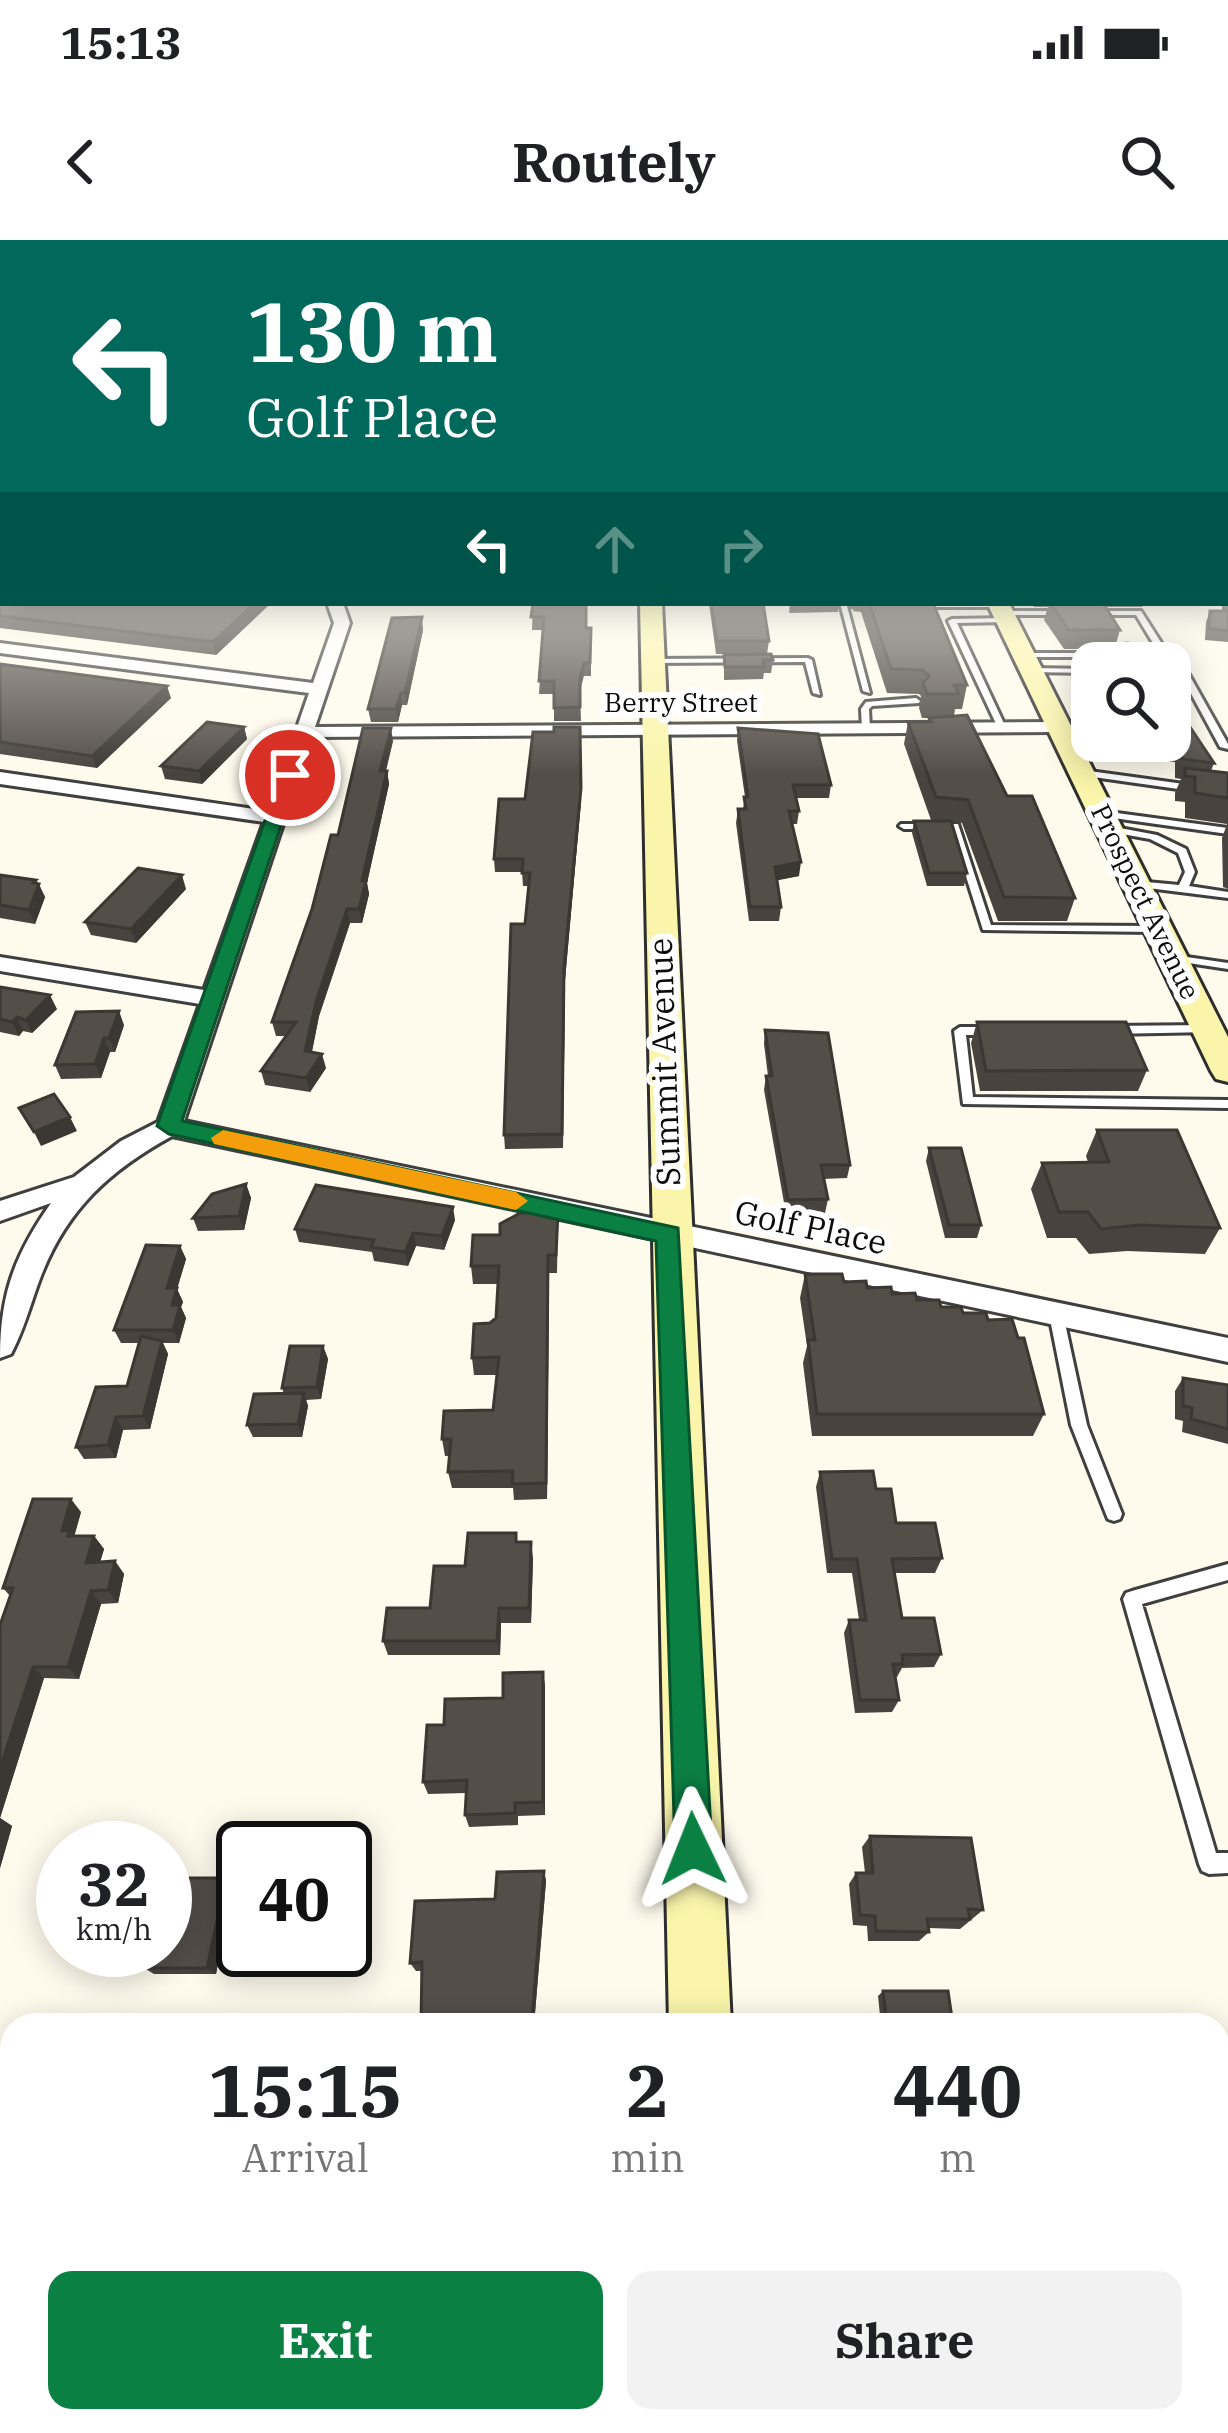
<!DOCTYPE html>
<html lang="en">
<head>
<meta charset="utf-8">
<style>
  :root { --surface:#fff; --page:#f2f2f2; --text:#202124; --muted:#757577; --accent:#0b8043 }
  body { margin:0; font-family:"IBM Plex Serif",serif; background:var(--page); color:var(--text); height:100vh; display:flex; flex-direction:column; font-size:45px; white-space:nowrap }
  * { box-sizing:border-box; margin:0 }
  p { font-size:39px; color:var(--muted) }
  .icon { flex:none; width:66px; height:66px; fill:none; stroke:currentColor; stroke-width:2; stroke-linecap:round; stroke-linejoin:round }
  .map { position:relative; flex:1; overflow:hidden }
  .side { position:absolute; left:0px; top:1773px; width:1230px; height:420px; display:flex; flex-direction:column; background:var(--surface); border-radius:36px 36px 0 0; box-shadow:0 6px 30px #0003 }
  .side>* { flex:none }
  .banner { position:absolute; left:0px; top:0px; width:1230px; height:366px; box-shadow:0 6px 30px #0003; background:#00695c; color:#fff; overflow:hidden }
  .buttons { position:absolute; left:1071px; top:402px; display:grid; gap:24px }
  .buttons a { display:grid; place-items:center; width:120px; height:120px; border-radius:24px; background:var(--surface); box-shadow:0 6px 30px #0003; font-size:60px }
  .speed { position:absolute; left:36px; top:1581px; display:flex; gap:24px; font-size:60px; font-weight:700; text-align:center }
  .speed>* { display:grid; place-content:center; width:156px; height:156px; border-radius:50%; background:var(--surface); box-shadow:0 6px 30px #0003; line-height:1 }
  .speed small { font-size:30px; font-weight:400 }
  .speed .limit { border:6px solid #111; border-radius:18px; background:#fff; color:#111 }
  .pin { position:absolute; display:grid; place-items:center; width:102px; height:102px; color:#fff; margin:-51px; border:6px solid #fff; border-radius:50%; box-shadow:0 3px 12px #0007 }
  .me { position:absolute; width:132px; margin:-66px; rotate:358deg; stroke-linejoin:round; filter:drop-shadow(0 0 9px #0008) }
  .turn { display:flex; align-items:center; gap:42px; height:252px; padding:0 48px; font-size:54px }
  .turn .icon { width:156px; height:156px; stroke-width:2.5 }
  .turn b { display:block; font-size:84px; line-height:102px }
  .lanes { display:flex; align-items:center; height:114px; padding:0 48px; background:#0003; justify-content:center; gap:60px; direction:ltr }
  .lanes .off { opacity:.35 }
  .eta { display:flex; justify-content:space-evenly; align-items:center; height:204px; text-align:center }
  .eta b { font-size:72px; font-weight:700; line-height:84px }
  .button { display:flex; gap:24px; margin-top:auto; padding:24px 48px }
  .button a { flex:1; height:138px; border-radius:24px; background:var(--accent); color:#fff; font-size:48px; font-weight:700; line-height:138px; text-align:center }
  .button a+a { background:var(--page); color:var(--text) }
  .status { display:flex; justify-content:space-between; align-items:center; height:84px; padding:0 60px; background:var(--surface); direction:ltr }
  .status svg { height:33px; fill:currentColor }
  header { display:flex; justify-content:space-between; align-items:center; height:156px; padding:0 48px; background:var(--surface); font-size:54px; font-weight:700 }
  .map>svg:first-child { display:block }
  .lines { fill:none; stroke-linecap:round; stroke-linejoin:round }
  .lane-casing { stroke:#3f3f3f; stroke-width:6 }
  .street-casing { stroke:#3f3f3f; stroke-width:6 }
  .secondary-casing { stroke:#2e2e2e; stroke-width:6 }
  .lane { fill:#fff; fill-rule:evenodd }
  .street { fill:#fff; fill-rule:evenodd }
  .secondary { fill:#faf5ab; fill-rule:evenodd }
  .wall { fill:#48433f }
  .shaded-wall { fill:#3b3733 }
  .building { fill:#544e49; stroke:#3b3733; stroke-width:3 }
  .route { fill:#0b8043; stroke:#07532c; stroke-width:3 }
  .slow { fill:#f59e0b }
  .labels { text-anchor:middle; stroke-width:12; stroke-linejoin:round; paint-order:stroke }
  .far-street-label { font-size:27px; fill:#0c0c0c; stroke:#fff }
  .street-label { font-size:33px; fill:#0c0c0c; stroke:#fff }
</style>
</head>
<body>
<div class="status"><b>15:13</b><svg viewBox="0 0 49 12"><path d="M0 12V9h3v3zM5 12V6h3v6zM10 12V3h3v9zM15 12V0h3v12zM26 1h20v11H26zM47 4h2v5h-2z"/></svg></div>
<header><svg class="icon" aria-label="back" viewBox="0 0 24 24"><path d="M15 5l-7 7 7 7"/></svg>Routely<svg class="icon" aria-label="search" viewBox="0 0 24 24"><circle cx="10" cy="10" r="6"/><path d="M15 15l6 6"/></svg></header>
<div class="map">
<svg width="1228" height="2193" viewBox="0 0 1228 2193">
  <rect width="100%" height="100%" fill="#fefbed"/>
  <g class="lines">
    <defs>
      <path id="lane" d="M840,363L874,364L870,366H847L870,453L863,451Z
        M917,363H1000L1003,365L999,367H918L914,365Z
        M1003,371H1066L1070,373L1066,375H1000Z
        M1090,371H1141L1169,415L1165,417H1023L1019,415L1023,413H1159L1136,375H1087Z
        M1006,378L1010,380L1009,382L957,383L1006,488L1002,491L998,488L948,381L952,379Z
        M808,418L812,420L820,455L813,453L805,422L652,423L648,421L652,419Z
        M1031,428L1092,429V433L1028,432V428Z
        M1170,429L1187,431L1228,504V509L1220,507L1181,435H1170Z
        M916,458L920,461L919,463L872,466L869,469L870,489L866,492L862,489L861,469L866,462Z
        M1082,530L1228,550V556L1079,535L1077,533Z
        M1102,571L1228,588V594L1099,576V572Z
        M901,584H958L991,685L1158,686L1163,689L1158,692L983,690L951,589H904L899,586Z
        M1109,586L1157,595L1186,609L1195,632L1189,646L1228,652V658L1132,646V642L1136,641L1179,645L1185,632L1178,613L1150,599L1105,591L1104,589Z
        M1173,715L1228,723V729L1169,720L1167,718Z
        M1208,785L1214,789L1212,792L1109,794L1103,790L1109,786Z
        M960,787H995L1001,791L995,795H966L973,857L1228,860V868L963,864L954,791Z
        M1056,1068L1061,1070L1063,1074L1087,1185L1122,1274L1120,1279L1114,1281L1108,1279L1106,1274L1071,1185L1049,1074L1051,1070Z
        M1228,1324V1340L1142,1364L1216,1613H1228V1633L1209,1634L1202,1631L1199,1624L1123,1359L1126,1353L1132,1351Z"/>
      <path id="street" d="M327,363H343L350,383L315,487L1059,482L1068,487L1059,492L312,497L184,881L1228,1098V1122L172,896C110,930 67,969 41,1036C31,1062 24,1090 11,1114L0,1118C0,1055 14,1016 51,963L0,981V961L74,937L121,901L158,882L200,764L0,731V717L204,750L264,582L0,544V532L268,571L309,453L0,413V403L313,443L334,383Z"/>
      <path id="secondary" d="M640,363H662L731,1785H669Z
        M987,363H1009L1228,797V842L1216,839L1211,831Z
        M680,2181H752V2193H680Z"/>
    </defs>
    <use href="#lane" class="lane-casing"/>
    <use href="#street" class="street-casing"/>
    <use href="#secondary" class="secondary-casing"/>
    <use href="#lane" class="lane"/>
    <use href="#street" class="street"/>
    <use href="#secondary" class="secondary"/>
  </g>
  <path class="wall" d="M0,228H3V363H271L216,415L0,388V309H2V306H0Z
    M1227,228H1228V402L1205,400L1206,382L1210,371H1222V363H1227Z
    M533,363L586,388H591V436H584L580,451L581,481H554V454H539L543,390H532Z
    M709,363H763L769,401L767,414H716Z
    M790,363H839L838,372L789,373Z
    M854,363H933L967,445L962,469H955L954,476L1075,658L1067,681H998L962,583L951,581L967,633L964,646H927L912,593L914,581H949L931,580L904,504L908,482H928L929,478H922L919,468L921,456L919,454L887,453L861,372L853,371Z
    M1032,363H1143L1142,367H1105L1120,390L1116,404L1140,423L1083,424L1087,409H1064L1044,380L1048,367H1034Z
    M423,390L407,465H402L398,482H371L368,469Z
    M724,415L773,420L771,433H764L763,439L724,440Z
    M0,424L171,458L97,528L0,514Z
    M1170,457L1214,523L1211,531L1228,533V649L1223,647L1222,598L1227,584L1185,578V562L1175,561V553L1181,539L1175,538V522H1139L1127,501H1170Z
    M244,487L247,499L202,544L165,539L161,526Z
    M738,488L831,545L829,558H796L799,571L797,584H792L799,636L777,640L781,667L779,681H749L736,583L738,569H743L745,557L737,501Z
    M554,492L581,561L565,740L563,908L505,909L504,895L529,646H523L522,632H495L494,619L525,559Z
    M393,501L386,531H387L389,544L367,643L369,654L362,683H350L319,776L312,812L326,828L310,852L265,845L261,831L286,796H276L272,782L338,595Z
    M0,635L36,640L39,644L45,657L35,684L0,678Z
    M186,649L136,703L91,695L85,682Z
    M0,747L57,769L32,793L23,791L19,796L0,792Z
    M977,782L1147,830L1138,851H980L971,803Z
    M124,785L115,812H110L101,838L61,839L55,825Z
    M765,790L850,925L847,938L823,939L828,959L825,973L786,974L764,850L766,836H768L764,804Z
    M1097,890L1220,988L1205,1014L1127,1011L1089,1014L1076,998H1047L1031,949L1042,923L1088,922L1086,916Z
    M929,908L981,985L977,998H945L926,921Z
    M246,944L251,958L244,990L198,991L193,978Z
    M558,972L557,1033H549L547,1259L514,1260L513,1248H452L448,1232L450,1216H445L442,1199L493,1170L497,1135H474L472,1118L490,1083L496,1078L498,1044H473L471,1026L500,995Z
    M455,980L444,1010L416,1006L408,1026L374,1021L372,1012L299,1002L295,989Z
    M180,1006L186,1019L177,1049L183,1062L181,1067L186,1078L179,1103H163L168,1114L150,1189L123,1190L116,1218L84,1219L76,1207L127,1146L139,1103H121L114,1090Z
    M805,1034L917,1060L988,1080L1044,1174L1033,1196H812L803,1123L807,1106L800,1058Z
    M323,1106L328,1119L321,1159L306,1160L308,1166L302,1197H253L247,1185L284,1154L282,1148Z
    M1183,1138L1228,1145V1204L1182,1192L1183,1181L1175,1179V1151Z
    M820,1232L876,1249L896,1283L942,1318L935,1333H895L902,1378L941,1414L934,1427L902,1428L897,1437H895L899,1460L892,1472L855,1473L844,1393L849,1380H859L852,1333H827L816,1247Z
    M81,1272L74,1296H94L104,1309L100,1322L115,1321L124,1334L118,1363L101,1364L79,1439L44,1438L0,1578L12,1586L0,1628V1385L10,1356L3,1348Z
    M516,1293L517,1302L533,1318L531,1383H501L500,1415H388L383,1401L430,1368L465,1326Z
    M543,1432L545,1447V1575L518,1576V1585L469,1587L465,1575L466,1553L428,1554L423,1542L444,1485L503,1458Z
    M870,1596L983,1670L960,1689L928,1688L929,1692L919,1701H868L867,1686L853,1685L849,1644L856,1633H865L862,1607Z
    M544,1631L546,1641L534,1785H421L422,1731H416L410,1723L495,1659Z
    M233,1645L216,1734H154L144,1728Z
    M883,1751L953,1785H881L878,1756Z
    M910,2181H999L1001,2193H912Z"/>
  <path class="shaded-wall" d="M255,363H271L216,415L213,402Z
    M422,377L423,390L407,465L405,453Z
    M167,446L171,458L97,528L92,516Z
    M401,453L402,465L398,482L396,469Z
    M244,487L247,499L202,544L199,531Z
    M580,487L581,561L565,740L563,908L564,727Z
    M391,488L393,501L382,544L380,531Z
    M387,531L389,544L367,643L369,654L362,683L359,669L362,641Z
    M801,622L799,636L774,641L775,627Z
    M182,635L186,649L136,703L131,689Z
    M36,640L45,657L35,684L29,670L33,643Z
    M347,669L350,683L319,776L309,825L305,811L316,762Z
    M50,755L57,769L32,793L26,780Z
    M119,771L124,785L115,812L109,798Z
    M17,777L23,791L19,796L12,782Z
    M104,798L110,812L101,838L95,824Z
    M322,814L326,828L310,852L306,838Z
    M70,877L77,891L41,906L34,892Z
    M246,944L251,958L244,990L239,976Z
    M453,967L455,980L444,1010L442,996Z
    M413,993L416,1006L408,1026L405,1012Z
    M180,1006L186,1019L177,1049L183,1062L181,1067L186,1078L179,1103L173,1090L167,1048Z
    M548,1015L549,1033L547,1259L546,1243Z
    M162,1101L168,1114L150,1189L143,1176Z
    M323,1106L328,1119L321,1159L317,1147Z
    M304,1153L308,1166L302,1197L298,1184Z
    M116,1177L123,1190L116,1218L108,1205Z
    M71,1259L81,1272L73,1301L62,1291Z
    M94,1296L104,1309L96,1336L86,1323Z
    M531,1302L533,1318L531,1383L529,1368Z
    M115,1321L124,1334L118,1363L108,1350Z
    M91,1351L101,1364L79,1439L68,1427Z
    M499,1368L501,1383L500,1415L497,1401Z
    M33,1427L44,1438L0,1578L12,1586L0,1628V1528Z
    M543,1432L545,1447V1575L543,1562Z
    M544,1631L546,1641L534,1785L532,1779Z
    M226,1638L233,1645L216,1734L207,1728Z
    M12,2051V2065L9,2076H0L2,2052Z"/>
  <path class="building" d="M3,228V260L0,262V236H2Z
    M1227,260L1228,261V364L1227,360Z
    M0,268H3V363H255L213,402L0,376V309H2V294H0Z
    M533,363H586V388H591L590,423H584L580,438V467L554,468V441H539L544,377H531Z
    M711,363H763L769,401H717Z
    M869,363H933L967,445H954L959,454H927L923,443L929,436L923,430L891,429Z
    M1050,363H1103L1120,390H1069Z
    M1210,371H1228V391L1209,388Z
    M422,377L405,453H401L396,469H368L392,378Z
    M1128,403L1140,423H1098L1096,419L1102,415L1101,408L1088,406Z
    M771,414L773,420H763L764,427H725L724,415Z
    M0,424L167,446L92,516L0,502Z
    M1170,457L1214,523L1182,519V503H1145L1144,501H1170Z
    M967,475L1007,556H1032L1075,658L1004,657L968,560L936,557L908,482H931L929,478Z
    M207,482L244,487L199,531L161,526Z
    M554,487H580L581,548L564,727L562,894L504,895L511,684H525L530,633H522L523,619H494L499,559H525L533,492H554Z
    M363,488H391L380,531H387L362,641H366L359,669H347L316,762L305,811L322,814L306,838L261,831L296,782H272L312,669L331,595H338Z
    M738,488L818,494L831,545H793L799,571H789L801,622L775,627L781,667H750L738,569H746L744,557H748Z
    M1185,528L1228,533V558L1195,553V537L1185,536Z
    M914,581H951L967,633H929Z
    M138,628L182,635L131,689L85,682Z
    M0,635L36,640L33,643L39,644L29,670L0,665Z
    M0,747L50,755L26,780L17,777L12,782L0,779Z
    M119,771L109,798H104L95,824L55,825L76,772Z
    M977,782H1126L1147,830L986,831Z
    M765,790L828,793L850,925H821L828,959L788,960L766,836H772Z
    M54,854L70,877L34,892L19,868Z
    M1097,890H1177L1220,988L1140,985L1101,989L1088,972H1059L1042,923L1109,922Z
    M929,908H961L981,985H949Z
    M246,944L239,976L193,978L212,954Z
    M316,945L453,967L442,996L413,993L405,1012L371,1007L374,1000L295,989Z
    M558,972L556,1015H548L546,1243L512,1244L513,1231L448,1232L451,1199H442L444,1171L493,1170L499,1117L472,1118L474,1084L490,1083L496,1078L499,1026H471L473,995H500V984L520,973Z
    M146,1005L180,1006L167,1048H177L172,1065H180L173,1090H114Z
    M805,1034H842L844,1042L866,1041L867,1048L891,1047L892,1054L915,1053L917,1060H939L941,1067H961L963,1073H986L988,1080L1012,1079L1018,1098H1024L1044,1174H817L808,1100H815Z
    M141,1096L162,1101L143,1176L116,1177L108,1205L76,1207L96,1147L127,1146Z
    M290,1106H323L317,1147L282,1148Z
    M1183,1138L1228,1145V1189L1191,1179L1192,1168L1183,1166Z
    M304,1153L298,1184L247,1185L254,1154Z
    M873,1231L876,1249H891L896,1283H935L942,1318L892,1319L902,1378H934L941,1414L902,1415L903,1424H893L899,1460H860L849,1380H866L857,1319H832L820,1232Z
    M33,1259H71L62,1291L70,1290L68,1296H94L86,1323L115,1321L108,1350L91,1351L68,1427H33L0,1528V1385L13,1348H3Z
    M468,1293H516V1302H531L529,1368H499L497,1401H383L387,1368H430L434,1326H465Z
    M543,1432V1562L515,1563V1573L465,1575L467,1540L423,1542L427,1485H444L445,1459L503,1458V1433Z
    M870,1596L971,1598L983,1670L968,1669L970,1679H927L929,1692L876,1691L875,1676L860,1675L856,1633H873Z
    M544,1631L532,1779H509V1785H421L422,1722L410,1723L415,1661L495,1659L497,1632Z
    M165,1638H226L207,1728H144L148,1710H165Z
    M883,1751H948L953,1785H887Z
    M0,2078L12,2079V2160L0,2159Z
    M382,2181H488V2193H380Z
    M921,2181H999L1001,2193H922Z"/>
  <linearGradient id="sky" x2="0" y2="1"><stop stop-color="#93c2ec"/><stop offset="0.43" stop-color="#fffdf7"/><stop offset="1" stop-color="#fffdf7" stop-opacity="0"/></linearGradient>
  <rect width="1228" height="535" fill="url(#sky)"/>
  <path class="route" d="M290,529L298,535L182,881L678,988L712,1609L706,1622L693,1627L680,1622L675,1609L656,1001L169,894L157,886L281,535Z"/>
  <path class="slow" d="M223,890L516,952L528,961L516,970L214,904L211,898Z"/>
  <g class="labels">
    <g class="far-street-label">
      <text x="681" y="472">Berry Street</text>
      <text transform="translate(1145 662) rotate(64)" y="9">Prospect Avenue</text>
    </g>
    <g class="street-label">
      <text transform="translate(664 822) rotate(-92)" y="12">Summit Avenue</text>
      <text transform="translate(811 987) rotate(12)" y="12">Golf Place</text>
    </g>
  </g>
</svg>
<div class="buttons">
<a><svg class="icon" aria-label="search" viewBox="0 0 24 24"><circle cx="10" cy="10" r="6"/><path d="M15 15l6 6"/></svg></a>
</div>
<div class="speed"><div>32<small>km/h</small></div><div class="limit">40</div></div>
<div class="pin" style="left:290px;top:535px;background:#d93025"><svg class="icon" aria-label="arrive" viewBox="0 0 24 24"><path d="M6 21V4h12l-3 4 3 4H6"/></svg></div>
<svg class="me" style="left:693px;top:1609px" viewBox="-20 -20 40 40"><path d="M0-17L14 15 0 8-14 15z" fill="#0b8043" stroke="#fff" stroke-width="4"/></svg>
<div class="banner">
<div class="turn"><svg class="icon" aria-label="left" viewBox="0 0 24 24"><path d="M17 20v-9H6M10 6l-5 5 5 5"/></svg><div><b>130 m</b>Golf Place</div></div>
<div class="lanes"><svg class="icon" aria-label="left" viewBox="0 0 24 24"><path d="M17 20v-9H6M10 6l-5 5 5 5"/></svg><svg class="icon off" aria-label="ahead" viewBox="0 0 24 24"><path d="M12 20V5M6 11l6-6 6 6"/></svg><svg class="icon off" aria-label="right" viewBox="0 0 24 24"><path d="M7 20v-9h11M14 6l5 5-5 5"/></svg></div>
</div>
<section class="side">
<div class="eta">
<div><b>15:15</b><p>Arrival</p></div>
<div><b>2</b><p>min</p></div>
<div><b>440</b><p>m</p></div>
</div>
<div class="button"><a>Exit</a><a>Share</a></div>
</section>
</div>
</body>
</html>
